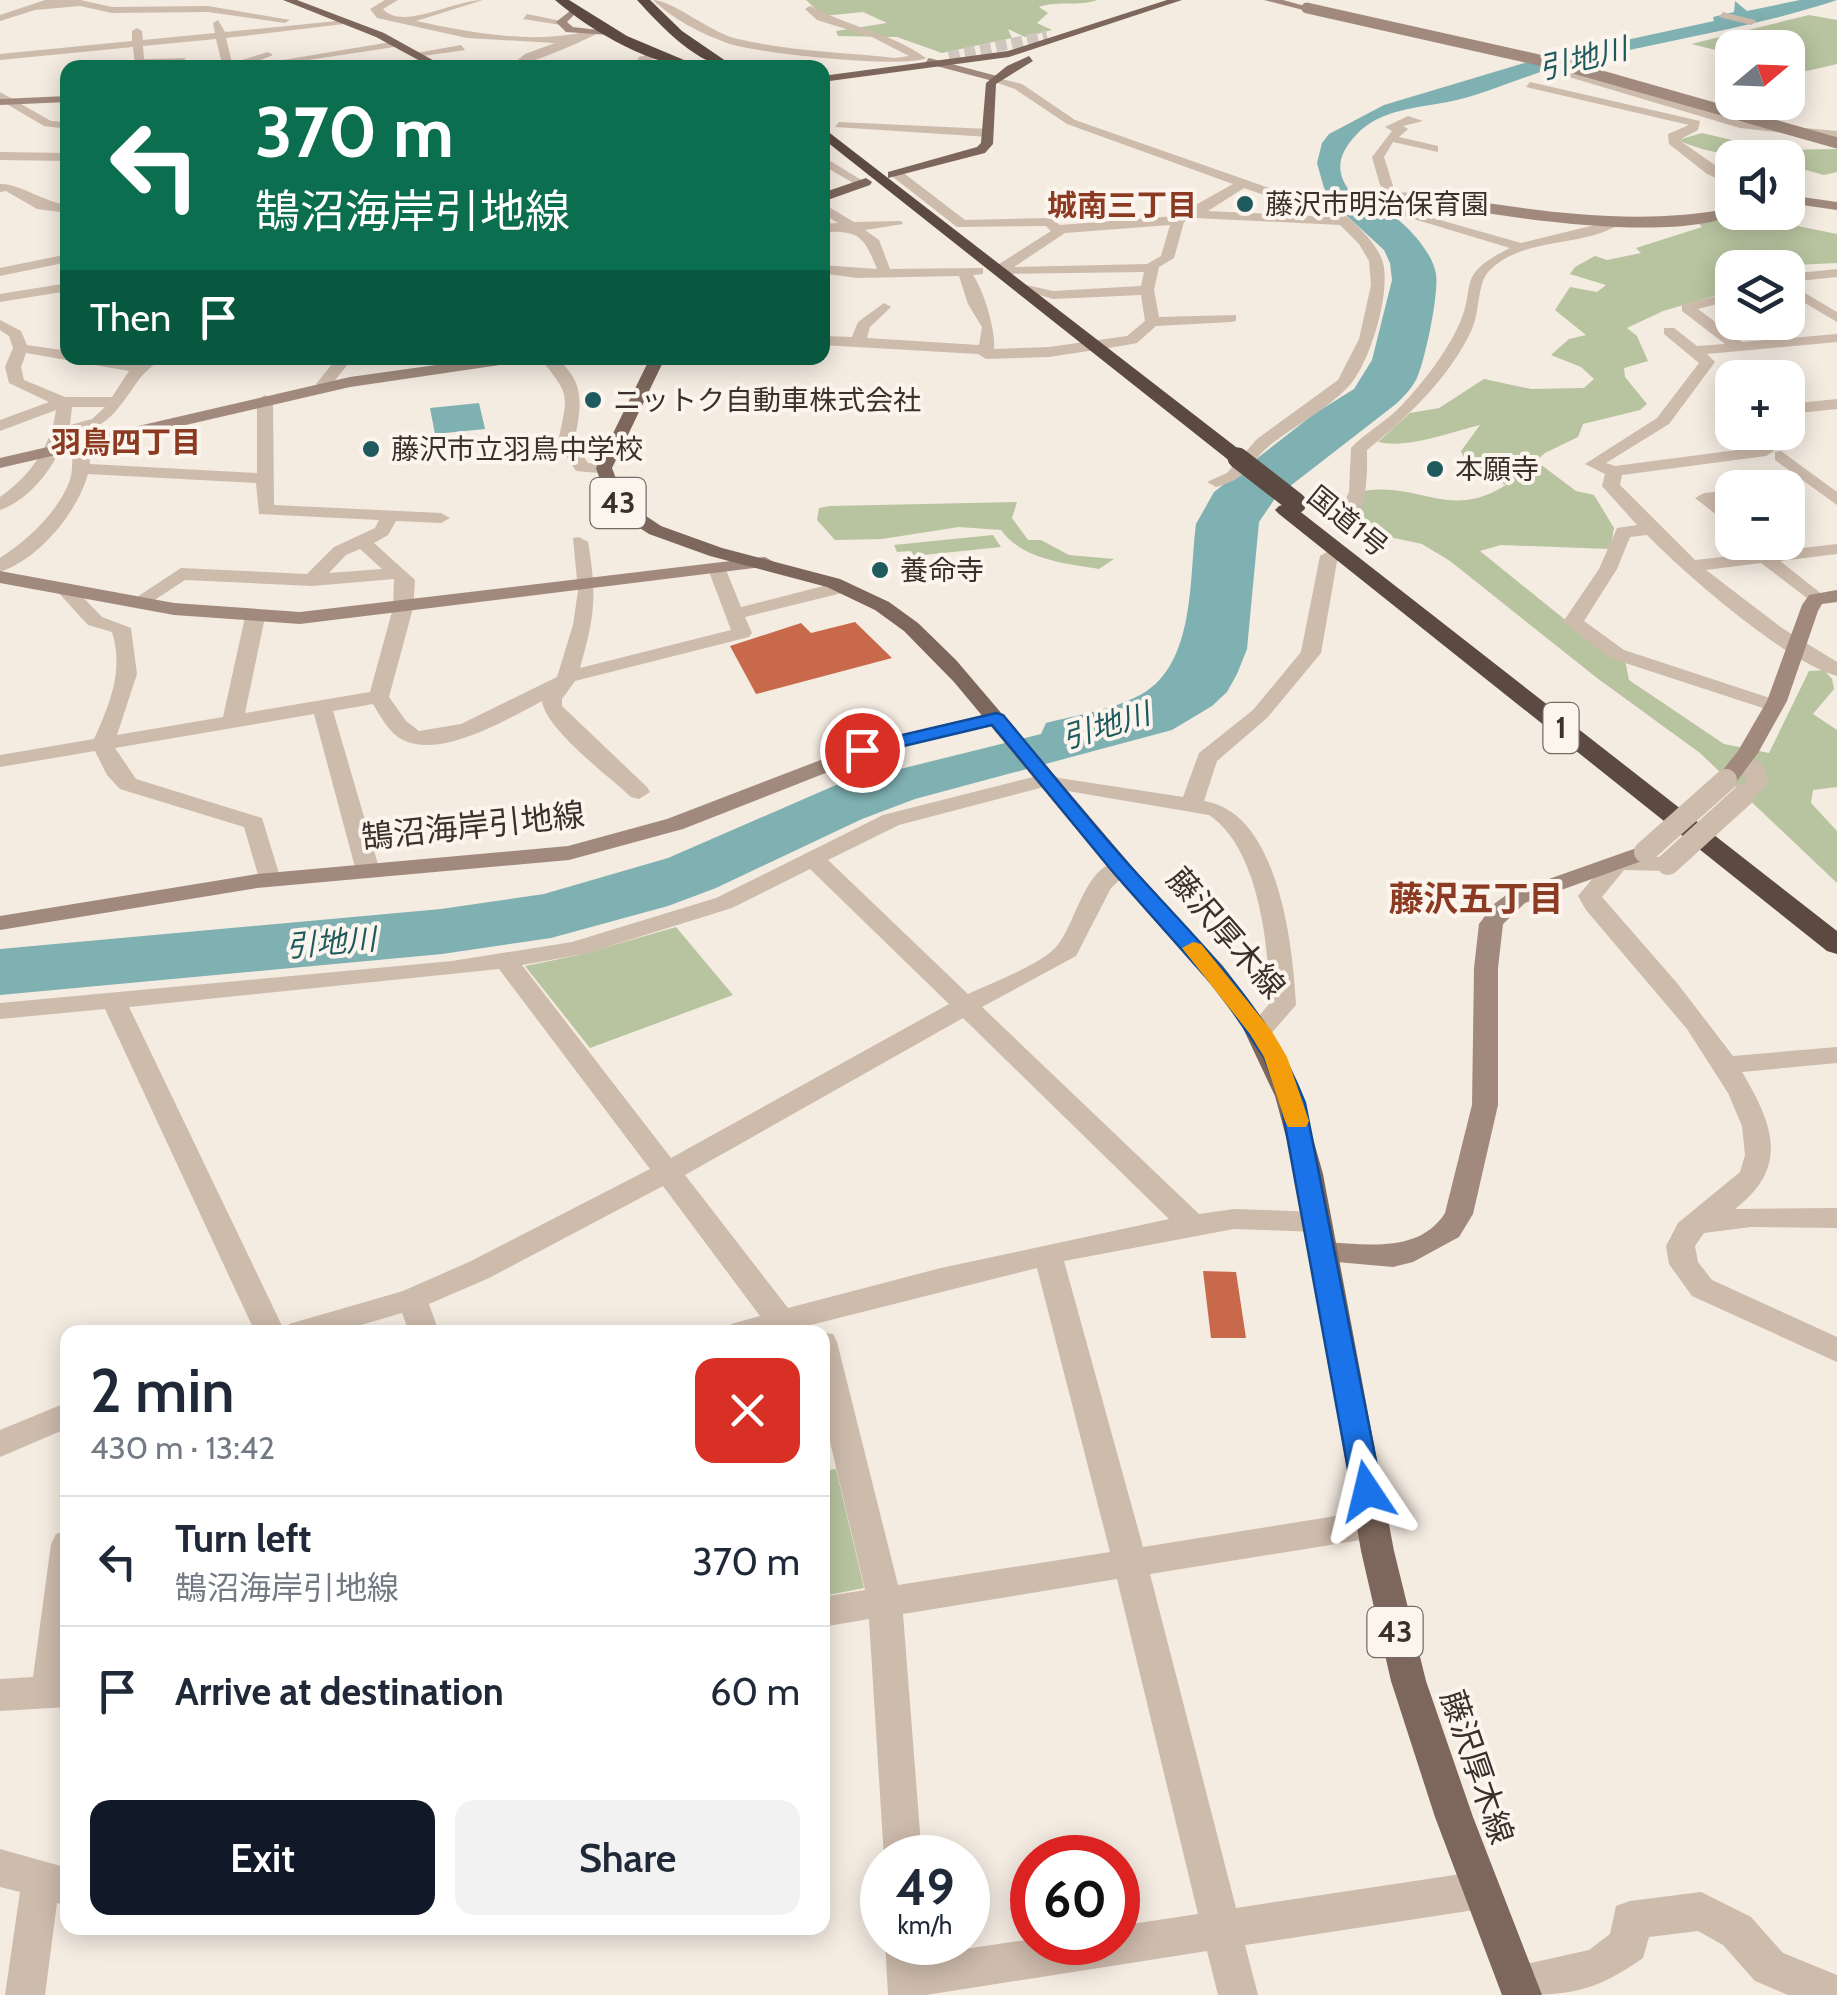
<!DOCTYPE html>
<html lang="en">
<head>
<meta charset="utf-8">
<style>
  :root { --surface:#fff; --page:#f2f2f3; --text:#1f2937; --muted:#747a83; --line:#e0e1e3; --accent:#111827 }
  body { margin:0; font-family:Cabin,"Noto Sans JP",sans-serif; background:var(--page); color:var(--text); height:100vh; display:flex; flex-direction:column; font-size:38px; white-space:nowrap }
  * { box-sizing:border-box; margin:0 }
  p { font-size:32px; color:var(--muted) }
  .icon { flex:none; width:55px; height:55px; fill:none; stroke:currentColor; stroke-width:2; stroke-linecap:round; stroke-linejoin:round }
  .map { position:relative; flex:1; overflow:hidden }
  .side { position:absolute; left:60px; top:1325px; width:770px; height:610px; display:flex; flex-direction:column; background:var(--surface); border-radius:20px; box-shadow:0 5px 25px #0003 }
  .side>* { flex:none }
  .hud { position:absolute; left:60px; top:60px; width:770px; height:305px; border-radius:20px; box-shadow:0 5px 25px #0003; background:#0b6e4f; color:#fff; overflow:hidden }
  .needle { width:65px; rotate:71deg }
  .tools { position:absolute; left:1715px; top:30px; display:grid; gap:20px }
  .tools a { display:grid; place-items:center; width:90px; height:90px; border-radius:20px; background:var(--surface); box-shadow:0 5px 25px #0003; font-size:50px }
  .speed { position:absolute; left:860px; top:1835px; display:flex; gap:20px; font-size:50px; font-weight:700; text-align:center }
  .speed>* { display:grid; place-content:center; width:130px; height:130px; border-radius:50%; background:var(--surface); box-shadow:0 5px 25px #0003; line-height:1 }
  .speed small { font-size:25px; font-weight:400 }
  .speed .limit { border:15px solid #d22; background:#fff; color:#111 }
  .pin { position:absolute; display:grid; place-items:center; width:85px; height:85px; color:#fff; margin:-42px; border:5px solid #fff; border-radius:50%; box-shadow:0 2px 10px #0007 }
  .me { position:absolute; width:110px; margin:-55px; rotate:350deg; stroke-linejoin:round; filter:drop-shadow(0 0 8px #0008) }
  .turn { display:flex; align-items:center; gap:35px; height:210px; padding:0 30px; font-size:45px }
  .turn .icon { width:130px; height:130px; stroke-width:2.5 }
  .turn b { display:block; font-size:70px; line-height:85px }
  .then { display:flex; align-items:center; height:95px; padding:0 30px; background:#0003; gap:20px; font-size:38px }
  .round { display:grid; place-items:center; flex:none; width:105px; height:105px; border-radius:20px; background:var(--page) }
  .headline { display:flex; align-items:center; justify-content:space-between; height:170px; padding:0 30px }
  h1 { font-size:60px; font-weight:600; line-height:75px }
  .action { display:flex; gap:20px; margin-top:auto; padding:20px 30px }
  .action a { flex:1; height:115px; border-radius:20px; background:var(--accent); color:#fff; font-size:40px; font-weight:600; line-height:115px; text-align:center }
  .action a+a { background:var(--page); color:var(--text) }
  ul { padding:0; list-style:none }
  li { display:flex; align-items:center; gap:30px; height:130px; padding:0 30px; border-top:2px solid var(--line) }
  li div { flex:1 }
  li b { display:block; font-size:38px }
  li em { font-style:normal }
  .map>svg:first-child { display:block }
  .green { fill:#b8c4a0 }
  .water { fill:#7fb0b2 }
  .building { fill:#c8694b }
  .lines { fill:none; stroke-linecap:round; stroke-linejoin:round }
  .primary-tunnel { stroke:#cfc6bd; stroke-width:11; stroke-dasharray:11 5; stroke-linecap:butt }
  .street { fill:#cdbbac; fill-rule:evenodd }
  .secondary { fill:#a18a7d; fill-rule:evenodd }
  .primary { fill:#7d675c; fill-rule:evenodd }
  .highway { fill:#5c4a42; fill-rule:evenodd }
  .street-bridge { stroke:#cdbbac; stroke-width:22 }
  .secondary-bridge { stroke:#a18a7d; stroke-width:11 }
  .highway-bridge { stroke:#5c4a42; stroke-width:21 }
  .route { fill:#1a73e8; stroke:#114b97; stroke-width:2.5 }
  .slow { fill:#f59e0b }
  .poi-dot { fill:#1f5a5e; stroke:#fbf5ee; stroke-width:4 }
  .labels { text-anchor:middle; stroke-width:8; stroke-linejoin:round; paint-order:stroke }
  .far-poi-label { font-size:28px; fill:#3b302b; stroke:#fbf5ee; text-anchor:start }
  .far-street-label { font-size:28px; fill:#3b302b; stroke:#fbf5ee }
  .far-water-label { font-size:30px; font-style:italic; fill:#1f5a5e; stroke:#fbf5ee }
  .far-neighbourhood-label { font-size:30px; font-weight:bold; fill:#8c3b22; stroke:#fbf5ee }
  .shield { fill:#fbf5ee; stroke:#756b66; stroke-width:2.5 }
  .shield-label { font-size:30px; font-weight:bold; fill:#3b302b }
  .street-label { font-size:32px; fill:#3b302b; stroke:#fbf5ee }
  .neighbourhood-label { font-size:35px; font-weight:bold; fill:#8c3b22; stroke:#fbf5ee }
</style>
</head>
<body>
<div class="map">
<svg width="1837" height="1995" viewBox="0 0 1837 1995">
  <rect width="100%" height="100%" fill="#f4ebe1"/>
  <path class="green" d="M806,0H1097C1078,7 1059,0 1039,7L1048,13L1037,23L1052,30L1025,37L1008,29L1012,38L942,53L897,37L838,36L836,31L887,23L863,12L823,16Z
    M1809,15L1837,20V64L1807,71L1788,66V48H1732V54L1691,44Z
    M1702,133L1774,150L1837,149V172L1824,175L1798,168L1788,171V158C1750,157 1712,156 1678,140Z
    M1726,219L1773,221L1837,234V263L1732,268V286L1718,295L1663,311L1627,328L1637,336L1648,361L1624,368L1625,377L1647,404L1640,410L1583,424L1578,437L1545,453L1536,461L1576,491L1594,495L1614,528L1610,549L1501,545L1480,551L1605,652L1625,660L1629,680L1724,744L1769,753L1809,671L1824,670L1832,679L1834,689L1813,714L1837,730V787L1813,790L1811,803L1837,831V883L1700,753L1597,678L1450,561L1422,544L1352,529L1364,491C1421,482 1449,521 1506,485L1467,464L1461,451L1480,425C1450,432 1409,449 1378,442L1410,413L1439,408L1484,379L1531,389L1584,388L1594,379L1581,367L1551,355L1569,339L1586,335L1555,310L1570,287L1597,292L1606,285L1570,274L1575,267L1595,256L1607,260L1641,253L1636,248L1702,227L1699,224Z
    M1017,502L1012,518L1028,540H1041L1069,555L1114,559L1099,569C1063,563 1023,560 1001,530L959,527L882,539L835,540L817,520L819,508L830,506Z
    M993,535L1001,547L914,556L911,551L897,552L894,545Z
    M676,927L733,995L590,1048L525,966L579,955Z
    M836,1469L864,1588L823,1596V1471Z"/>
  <path class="water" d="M1800,0H1837C1750,29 1654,42 1564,65C1525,75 1487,94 1448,102C1417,108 1381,109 1357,134C1338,154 1334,171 1351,193C1381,199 1431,242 1436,274C1439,294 1425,362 1416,380C1411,389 1404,396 1396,404L1276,497L1259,522L1247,649L1237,674L1227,692L1212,706L1172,730L915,799L862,819L716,888L668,906L551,938L442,954L0,995V949L441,909L544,894L668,858L836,785L1041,734L1046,723C1077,715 1113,710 1142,694C1196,663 1189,577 1196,524L1214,492L1314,414L1354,389L1372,360L1392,280L1390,263L1384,250L1334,204L1324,188L1317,163L1322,143L1329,134L1384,105L1534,60L1714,21L1713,17L1734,12L1735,1L1747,11Z
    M479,403L485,429L435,434L430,408Z"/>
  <path class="building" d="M855,622L892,658L756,694L730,646L801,623L811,633Z
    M1203,1271L1236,1272L1246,1338H1211Z"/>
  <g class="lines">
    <path class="primary-tunnel" d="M949,57L1047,36"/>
    <path class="street" d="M45,0H80L112,7L208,6L290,20L285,23L208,12L112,13L80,6L35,10L0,21V15Z
      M385,0H398L383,9C402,31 454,0 483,0L416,21C473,33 539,46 595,29L600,32C587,40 520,68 508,68L525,54L555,43L467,38L377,18L370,9Z
      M653,0C673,0 712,34 738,39C788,51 844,52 895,58L909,56L872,37L817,20L805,9L810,6C847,26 892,33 926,58C905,69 753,53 727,43C700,33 674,20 653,0Z
      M1723,12L1755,20L1756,22L1751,25L1719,17Z
      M527,14L566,22L561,25L523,19Z
      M218,20L225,32L347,20L352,23L226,38L232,63L268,52L273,55L241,68H223L216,39L143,46L144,59L186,58L182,63L135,65L133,47L0,60V54L132,41V31L137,28L142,31L143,40L215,33L213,23Z
      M397,41L401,46L282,64L277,61Z
      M461,45L465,50L416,57L411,54Z
      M658,52L662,57L647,61L645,68H634L639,57Z
      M1563,69L1741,122L1837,131V139L1740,128L1559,74Z
      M989,76L1022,84L1075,120L1275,190L1382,192L1372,157L1392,131L1385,127L1408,116L1423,121L1403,126L1408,129L1399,137L1438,146V152L1393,142L1384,157L1395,192L1415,193V199L1330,201C1348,218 1370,234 1381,257C1394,285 1370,365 1348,387C1328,408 1298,424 1274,442C1248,461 1252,478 1216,487L1207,482L1227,473L1257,439L1338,380L1359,339L1371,285L1369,261L1359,244L1340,225L1195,218L1184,222L1174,258L1159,267L1154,290L1159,317L1236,315V321L1231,322L1156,326L1137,343L1121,346L1049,357L986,359L978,354L822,345V336L852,337L858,322L884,303L891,307L870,327L867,338L979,345L982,327L968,304L959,276L856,278L822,273V265L877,269C864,236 859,230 822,232V224L838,223L822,213V203L854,222L901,221L903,224L865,230L879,240L890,269L983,268V274L973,275C984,291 996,331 994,349L1049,347L1127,336L1145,321L1141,295L1053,299L1019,289L1026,285L1053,291L1141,286L1144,272L998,274L996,266L1051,231L1046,226L957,227L893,177V171H901L965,220L1050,218L1060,225L1176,216L1233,184L1067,124L1015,89L989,80ZM1244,188L1273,198L1316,201L1332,217L1208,211ZM1170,225L1161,256L1147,264L1014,267L1065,233Z
      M1530,82L1700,121L1698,130L1679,140L1732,177V185L1707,174L1669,144L1668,134L1689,125L1526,87Z
      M0,92L51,121L68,122V129L44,126L0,100Z
      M839,122L988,129L994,133L988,137L835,127Z
      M0,152L68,153V161L0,160Z
      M822,156L868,184L862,188L822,165Z
      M0,184C19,183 43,202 68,205V213L37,209L6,191L0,192Z
      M1387,205L1521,243L1611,221L1618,225C1583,247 1521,237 1489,271C1477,283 1480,312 1472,329C1450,377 1408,417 1367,450C1367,474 1369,520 1342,531L1333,526L1349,492L1351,448C1365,433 1384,423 1399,408C1419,388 1442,358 1455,333C1481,285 1450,278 1510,248L1387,211Z
      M68,254V262L0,276V268Z
      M1837,269V277L1788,282V274Z
      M68,283V291L0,302V294Z
      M1788,283L1837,312V322L1788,293Z
      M1732,292V300L1698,309L1742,342L1837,334V342L1707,354L1715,362L1669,424L1606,463L1615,466L1752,448L1735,432C1753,432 1762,437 1774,451L1766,456L1622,475L1620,485L1695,560L1837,544V554L1780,561L1823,595V603L1816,605L1761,563L1706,570L1782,628L1837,662V676C1786,662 1685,574 1647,535L1630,537L1617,569L1584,621L1624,650L1779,701L1782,705L1772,711L1610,658L1563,622L1599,569L1617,528L1637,525L1602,486L1605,474L1585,464L1657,418L1699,363L1664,334V328H1674L1697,346L1725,344L1682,311V305Z
      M0,320L21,331L27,345L68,351V358L137,363L144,358H161C153,366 144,372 138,381C117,410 108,430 67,435C55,465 32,499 0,510V497C30,476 51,447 56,410L0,431V420L49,402L9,383L5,367L13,348L9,336L0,330ZM26,353L129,371L112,397H65L24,380L21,367ZM72,407H105L92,419L70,425Z
      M337,358H353L332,384L333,390H321L316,384Z
      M540,358H556C587,383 581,407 574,443L588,463L610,466V474L576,471L558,443C568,392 571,397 540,358Z
      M265,395L273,400L274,505L441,513L450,518L441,523L396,521L388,535L374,543L415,580L413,608L389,697L406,721L419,731L461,724L557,677L573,625L578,591L573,538L579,537L588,542C597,595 595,616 580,668L731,630L708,569L710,565H724L741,607L843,581L852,587L850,591L745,617L752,633L749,637L575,681L562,699V706L647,787L650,792L639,799L631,797C609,776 546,730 542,701C508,719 441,759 403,740C389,733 381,717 373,704L333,711L380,871L368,878L356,871L314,714L115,748L136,779L262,818L281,880L277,885H261L244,827L120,789L107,775L95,751L0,767V755L94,739C110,703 124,671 112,632L88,625L56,590L65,584L72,586L102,617L131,628L137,674L117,735L223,717L245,617L255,611L265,617L245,713L370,692L393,608L394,579L312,586L185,580L144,607H130L128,603L181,568L307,574L334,547L375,528L379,520L259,514L256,483L88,474C77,513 39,559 0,572V558C28,540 58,512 70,480C74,467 71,453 74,440L88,444L90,464L257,473V400ZM360,549L382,569L329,573L346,555Z
      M1837,399V409L1788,414V404Z
      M1732,410V429L1714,416L1716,413Z
      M1781,451L1837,492V505L1775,460V452Z
      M1732,490V500L1719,502L1732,513V527L1695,498L1704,493Z
      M1329,551L1338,556L1321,653L1267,718L1217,761L1204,801C1278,812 1293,944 1296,1005L1269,1036H1251L1247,1030L1270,1003C1269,947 1259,848 1209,815L1044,787L899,825L828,860L968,994C991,983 1042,964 1057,946C1077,923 1087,853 1128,863L1132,868L1111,888L1076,956L982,1007L1199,1214L1234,1209L1318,1212L1328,1215L1332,1222L1328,1229L1318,1232L1234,1229L1064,1261L1143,1547L1373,1510L1385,1514L1390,1524L1385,1534L1373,1538L1150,1574L1236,1908L1481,1871L1495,1877L1500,1890L1495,1903L1481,1909L1245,1945L1258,1995H1218L1207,1951L926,1995H888L885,1942H925V1955L1032,1939V1942H1118V1926L1198,1914L1117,1579L903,1614L922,1858H884L869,1619L822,1627V1597L865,1590L822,1408V1332H816L833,1334L837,1342L898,1585L1110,1552L1037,1268L783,1332H727L731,1324L760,1316L663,1186L489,1278L429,1304L439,1332H409L402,1313L337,1332H255L105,1009L0,1019V1003L452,961L572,942L716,898L883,815L1049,773L1059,778L1183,797L1199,753L1253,710L1301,652L1320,556ZM810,869L949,1004L671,1158L522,965L584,954L732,908ZM499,969L650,1169L469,1262L403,1291L289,1324L285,1332L129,1007ZM963,1018L1169,1219L941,1268L788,1308L685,1175Z
      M1752,758L1763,764L1769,782L1753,799H1737L1734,794L1747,781L1741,764Z
      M1623,856L1668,857L1679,864L1668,871L1624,870L1602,897L1677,983L1733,1056L1837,1047V1063L1742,1072C1773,1124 1790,1167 1735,1209L1837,1208V1228L1751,1227L1704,1233L1695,1246L1698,1262L1712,1280L1837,1337V1362L1692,1296L1669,1264L1666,1246L1678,1223L1740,1172L1745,1155L1742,1126L1728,1093L1687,1029L1586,910L1578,896L1607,861Z
      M68,1402V1428L0,1457V1430Z
      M68,1530V1707L0,1711V1679L33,1677L51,1544L56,1534Z
      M0,1849L68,1868V1906L57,1903L45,1995H5L20,1892L0,1887Z
      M1701,1892L1751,1917L1783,1953L1837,1975V1995H1788L1755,1981L1723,1945L1698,1931L1649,1937L1643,1958C1590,1995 1567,1995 1503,1995L1498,1983L1504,1969L1589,1950L1610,1934L1616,1906L1630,1901Z"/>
    <path class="secondary" d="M1264,0H1283L1312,8L1307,11Z
      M570,11L575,14L567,22L573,27L614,32L609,35L566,32L556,22Z
      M929,58L997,76L998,78L993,81L925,63Z
      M68,96V102L0,105V99Z
      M1411,192C1520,207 1623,229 1732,208V212H1740C1676,247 1481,214 1407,199L1405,196Z
      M1788,195L1837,202V210L1788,203Z
      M486,358H522L514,363L350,387L0,468V458L350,377Z
      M765,557L774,562L771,566L300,624L174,615L0,583V571L174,603L300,612Z
      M1837,590V602L1822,604L1818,611L1787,701L1758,753L1734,785H1718L1715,780L1738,751L1767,701L1802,605L1809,595Z
      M996,712L1003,714L1006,718L1003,722L879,752L683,829L569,860L257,888L0,930V916L257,874L568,846L667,819L865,743Z
      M1645,845L1656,852L1653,857L1525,903L1503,924L1498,968V1105L1473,1214L1459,1237L1413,1262L1393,1267L1314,1260L1310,1253L1314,1246L1324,1242C1365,1244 1419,1254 1445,1213L1472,1105L1474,968L1479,924L1494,904L1509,893Z"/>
    <path class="primary" d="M283,0H297L384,33L447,68H433L376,37Z
      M1167,0H1182L1009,57L822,82V76L1008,51Z
      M1029,56L1033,61L996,84L993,144L985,153L888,178V172L977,147L981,143L986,83L1007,66Z
      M866,178L872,182L870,185L822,202V193Z
      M650,358H665L612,468L621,492L637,510L661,526L722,548L840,579L889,602L918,623L956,660L1140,876L1223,966L1265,1022L1301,1096L1323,1174L1394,1551L1426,1681L1473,1817L1542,1995H1502L1435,1817L1391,1681L1361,1551L1296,1174L1275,1096L1241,1024L1205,977L1124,886L954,682L904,631L875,610L827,587L710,556L649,534L624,518L606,497L596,468Z"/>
    <path class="highway" d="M555,0H569L627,36L703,68C654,68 592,32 555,0Z
      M637,0H650L682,31L736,68C699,68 661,26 637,0Z
      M822,127L1245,454V462H1231L822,138Z
      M1286,504L1293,506L1837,931V954L1827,951L1279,514L1275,510L1279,506Z"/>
    <path class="street-bridge" d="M1645,852L1726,780
      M1668,864L1745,794"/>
    <path class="secondary-bridge" d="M1307,8L1570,67L1837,143"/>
    <path class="highway-bridge" d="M1238,458L1296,503"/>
  </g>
  <path class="route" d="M996,713L1003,715C1045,765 1086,817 1130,866C1199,943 1267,1005 1305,1103L1382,1491L1377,1500L1367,1503L1356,1500L1352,1491L1281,1103L1264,1057L1221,994L1113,872L992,725L862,756L853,750L855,746Z"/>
  <path class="slow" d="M1193,942L1201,944L1271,1030L1287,1057L1309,1121L1306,1127H1288L1285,1121L1264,1057L1250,1034L1182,948Z"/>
  <g class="poi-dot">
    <circle cx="1245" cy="204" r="10"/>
    <circle cx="593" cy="400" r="10"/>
    <circle cx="371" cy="449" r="10"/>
    <circle cx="1435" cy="469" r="10"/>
    <circle cx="880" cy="570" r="10"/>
  </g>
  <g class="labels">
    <g class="far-poi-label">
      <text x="1265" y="214">藤沢市明治保育園</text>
      <text x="613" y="410">ニットク自動車株式会社</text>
      <text x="391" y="459">藤沢市立羽鳥中学校</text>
      <text x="1455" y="479">本願寺</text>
      <text x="900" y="580">養命寺</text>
    </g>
    <g class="far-street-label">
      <text transform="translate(1348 521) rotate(39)" y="10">国道1号</text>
    </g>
    <g class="far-water-label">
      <text transform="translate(1583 59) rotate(-14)" y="10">引地川</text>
      <text transform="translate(1106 726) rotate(-17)" y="10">引地川</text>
      <text transform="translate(331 943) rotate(-5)" y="10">引地川</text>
    </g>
    <g class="far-neighbourhood-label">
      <text x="1122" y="216">城南三丁目</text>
      <text x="126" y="453">羽鳥四丁目</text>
    </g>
    <g class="shield">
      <rect x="590.5" y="478" width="55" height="50" rx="8"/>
      <rect x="1543.5" y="703" width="35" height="50" rx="8"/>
      <rect x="1367.5" y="1607" width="55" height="50" rx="8"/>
    </g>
    <g class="shield-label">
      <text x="618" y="513">43</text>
      <text x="1561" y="738">1</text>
      <text x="1395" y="1642">43</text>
    </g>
    <g class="street-label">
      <text transform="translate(473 826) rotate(-6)" y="11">鵠沼海岸引地線</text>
      <text transform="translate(1226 933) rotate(49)" y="11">藤沢厚木線</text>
      <text transform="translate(1477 1767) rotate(71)" y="11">藤沢厚木線</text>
    </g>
    <g class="neighbourhood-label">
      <text x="1476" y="911">藤沢五丁目</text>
    </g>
  </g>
</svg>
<div class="tools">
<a><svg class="needle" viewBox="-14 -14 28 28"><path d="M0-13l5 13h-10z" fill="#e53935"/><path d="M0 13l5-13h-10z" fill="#747a83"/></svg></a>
<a><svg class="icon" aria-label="sound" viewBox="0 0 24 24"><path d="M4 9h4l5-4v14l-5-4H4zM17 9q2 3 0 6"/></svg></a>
<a><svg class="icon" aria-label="layers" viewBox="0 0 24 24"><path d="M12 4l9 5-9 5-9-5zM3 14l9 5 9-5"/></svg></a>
<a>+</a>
<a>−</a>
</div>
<div class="speed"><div>49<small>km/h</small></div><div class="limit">60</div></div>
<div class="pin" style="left:862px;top:750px;background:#d93025"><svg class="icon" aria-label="arrive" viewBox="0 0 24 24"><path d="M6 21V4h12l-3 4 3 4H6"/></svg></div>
<svg class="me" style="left:1367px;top:1491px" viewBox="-20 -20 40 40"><path d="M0-17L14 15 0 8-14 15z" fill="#1a73e8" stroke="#fff" stroke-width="4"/></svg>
<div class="hud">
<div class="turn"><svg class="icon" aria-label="left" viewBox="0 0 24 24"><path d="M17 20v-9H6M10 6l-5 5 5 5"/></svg><div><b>370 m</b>鵠沼海岸引地線</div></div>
<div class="then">Then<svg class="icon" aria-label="arrive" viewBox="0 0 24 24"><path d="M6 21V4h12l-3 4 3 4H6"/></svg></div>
</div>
<section class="side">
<div class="headline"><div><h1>2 min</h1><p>430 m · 13:42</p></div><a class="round" style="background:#d93025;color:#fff"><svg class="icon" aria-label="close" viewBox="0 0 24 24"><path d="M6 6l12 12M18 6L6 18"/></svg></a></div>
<ul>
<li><svg class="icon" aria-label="left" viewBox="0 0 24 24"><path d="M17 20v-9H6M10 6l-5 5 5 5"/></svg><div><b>Turn left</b><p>鵠沼海岸引地線</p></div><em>370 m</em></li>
<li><svg class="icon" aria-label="arrive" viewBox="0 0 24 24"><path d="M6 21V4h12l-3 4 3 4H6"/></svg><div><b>Arrive at destination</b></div><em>60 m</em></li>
</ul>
<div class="action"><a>Exit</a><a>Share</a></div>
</section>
</div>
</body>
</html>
